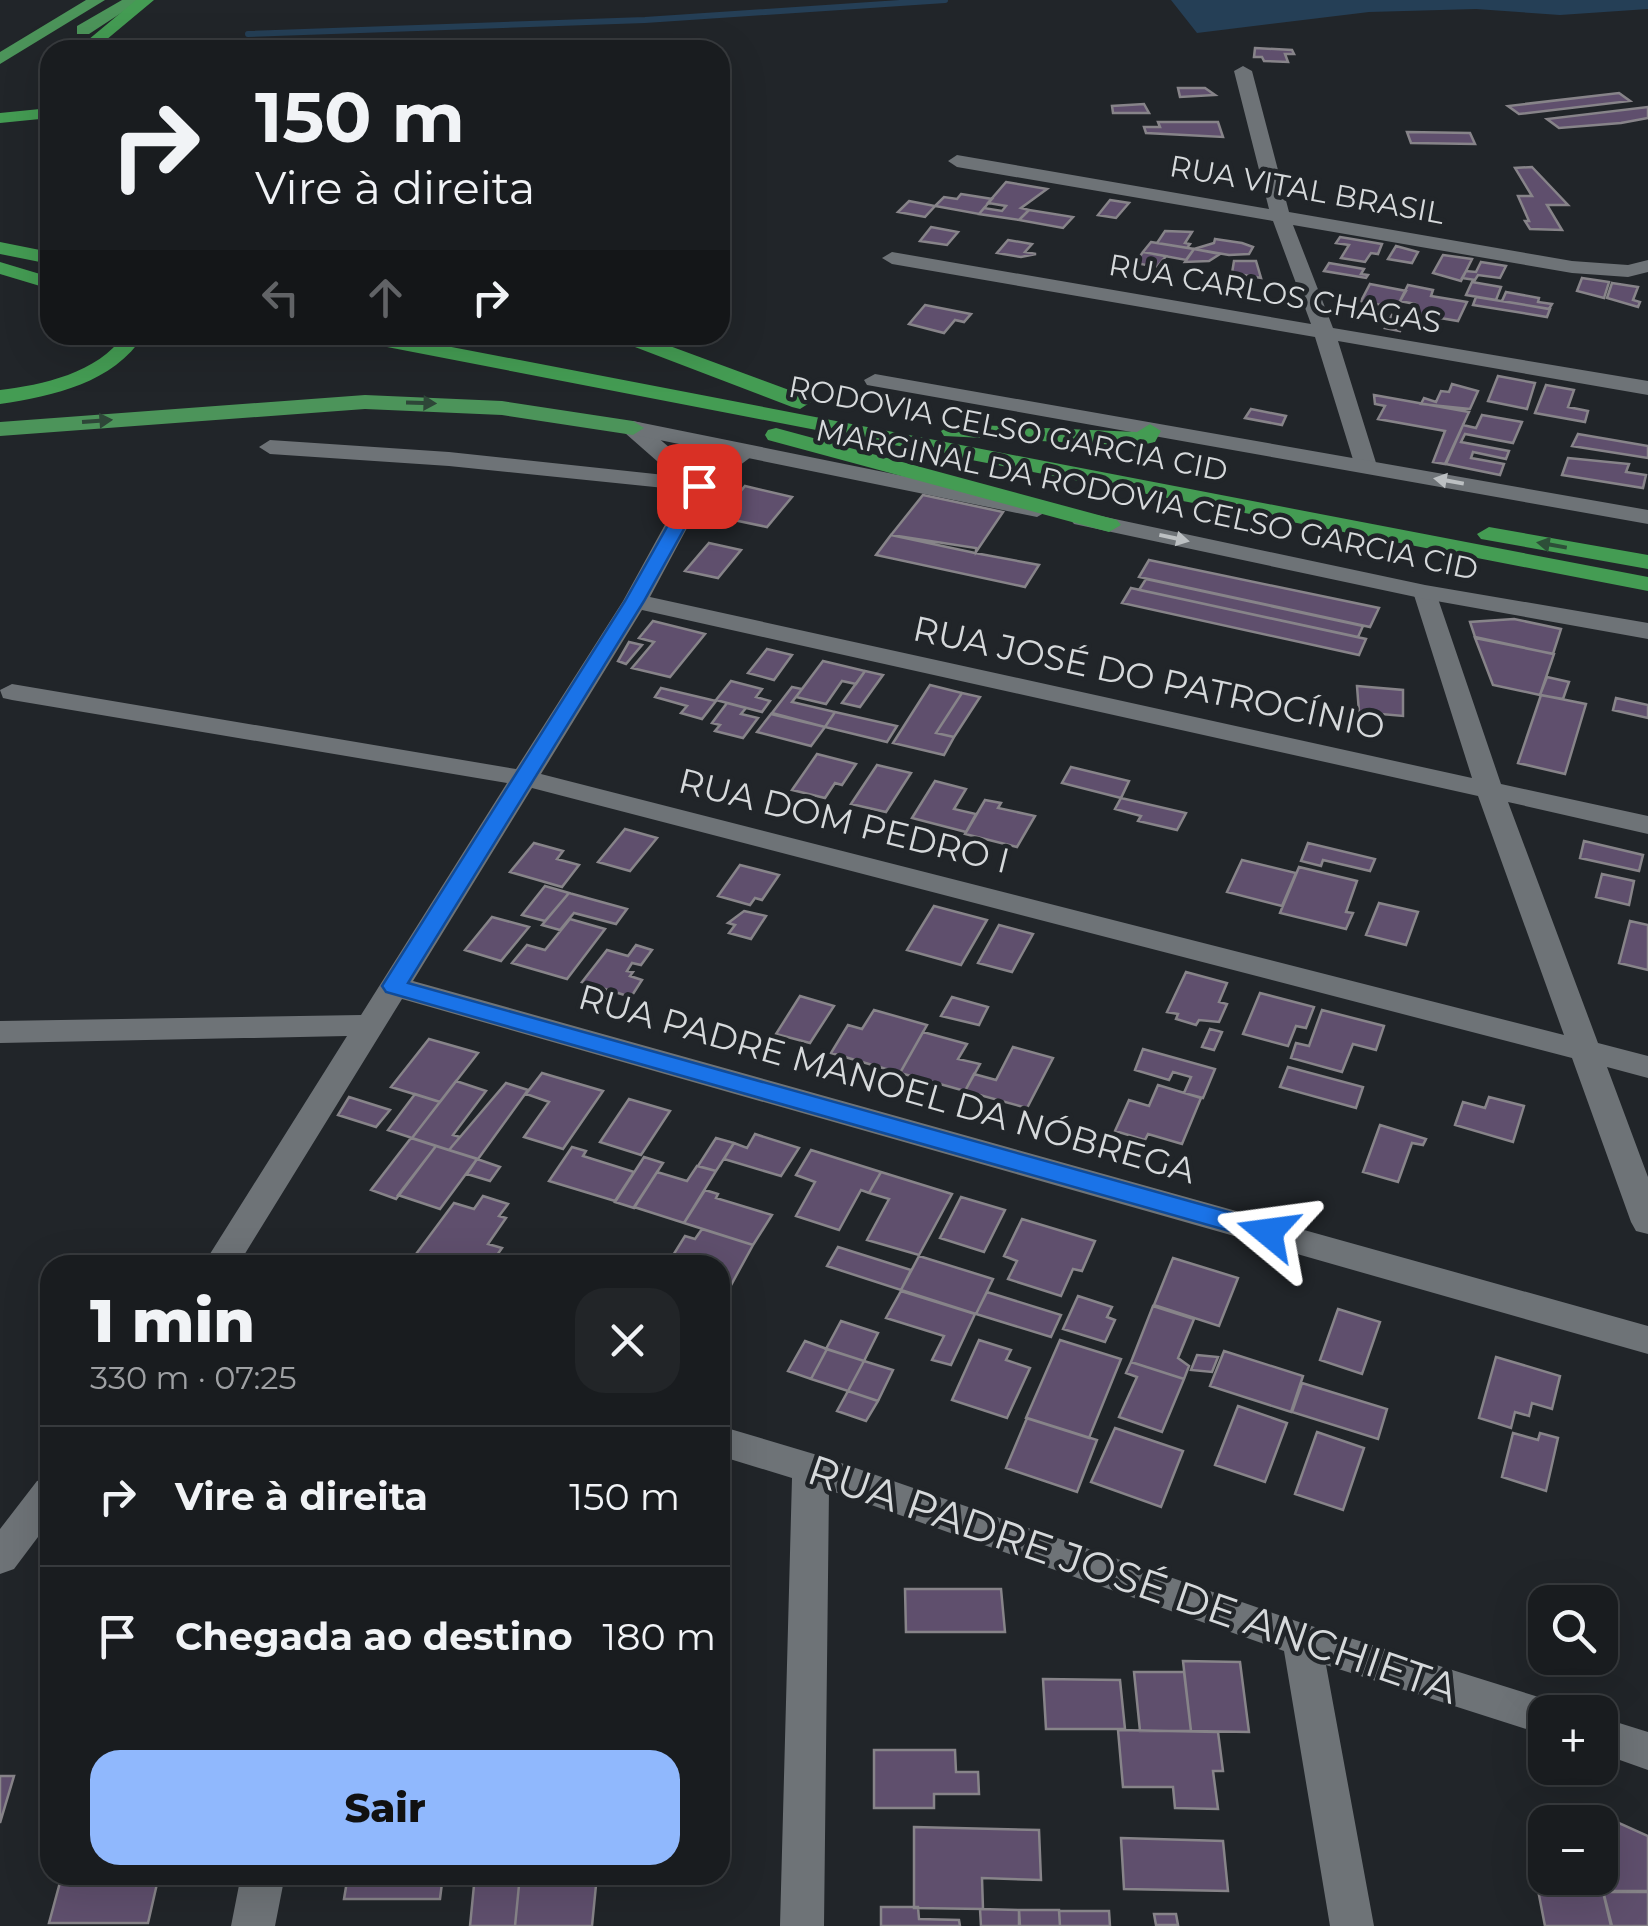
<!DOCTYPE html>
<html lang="pt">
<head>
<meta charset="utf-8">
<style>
  :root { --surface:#191c1f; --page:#222528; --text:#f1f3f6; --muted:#9fa1a4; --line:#373a3d; --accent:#90b8fd }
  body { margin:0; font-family:Montserrat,sans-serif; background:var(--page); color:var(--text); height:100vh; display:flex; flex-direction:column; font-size:38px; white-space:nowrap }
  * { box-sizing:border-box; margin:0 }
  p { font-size:32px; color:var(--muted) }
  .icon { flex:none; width:55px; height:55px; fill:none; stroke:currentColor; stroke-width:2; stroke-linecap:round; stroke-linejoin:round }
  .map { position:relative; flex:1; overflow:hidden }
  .side { position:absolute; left:40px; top:1255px; width:690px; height:630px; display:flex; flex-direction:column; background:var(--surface); border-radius:30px; box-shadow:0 10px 40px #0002,0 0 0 2px var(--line) }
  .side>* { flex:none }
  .guide { position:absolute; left:40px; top:40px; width:690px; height:305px; border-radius:30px; box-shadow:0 10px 40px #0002,0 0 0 2px var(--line); background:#191c1f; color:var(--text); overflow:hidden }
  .tools { position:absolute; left:1528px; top:1585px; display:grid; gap:20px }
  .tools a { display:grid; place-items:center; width:90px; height:90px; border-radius:20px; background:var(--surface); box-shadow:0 10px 40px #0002,0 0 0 2px var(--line); font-size:50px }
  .pin { position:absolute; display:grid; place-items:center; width:85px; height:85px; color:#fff; margin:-42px; border-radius:20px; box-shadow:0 5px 15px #0006 }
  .me { position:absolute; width:110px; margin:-55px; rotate:286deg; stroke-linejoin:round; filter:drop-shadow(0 0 8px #0008) }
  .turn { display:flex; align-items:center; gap:35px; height:210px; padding:0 50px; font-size:45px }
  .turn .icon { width:130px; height:130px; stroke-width:2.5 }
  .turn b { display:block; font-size:70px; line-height:85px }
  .lanes { display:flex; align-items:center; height:95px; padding:0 50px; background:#0003; justify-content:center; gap:50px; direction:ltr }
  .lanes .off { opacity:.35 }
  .round { display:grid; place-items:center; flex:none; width:105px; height:105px; border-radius:30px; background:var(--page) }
  .head { display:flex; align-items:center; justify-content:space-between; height:170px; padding:0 50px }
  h1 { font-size:60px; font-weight:800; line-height:75px }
  .button { display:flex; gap:20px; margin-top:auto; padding:20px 50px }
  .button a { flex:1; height:115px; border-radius:30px; background:var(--accent); color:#111; font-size:40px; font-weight:800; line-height:115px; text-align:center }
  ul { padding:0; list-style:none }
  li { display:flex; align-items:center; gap:30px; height:140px; padding:0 50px; border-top:2px solid var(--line) }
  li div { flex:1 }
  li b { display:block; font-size:38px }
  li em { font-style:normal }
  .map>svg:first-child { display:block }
  .water { fill:#253f56 }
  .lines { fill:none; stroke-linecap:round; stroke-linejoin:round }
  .stream { stroke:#253f56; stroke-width:6 }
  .building { fill:#5f4f6d; stroke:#878489; stroke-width:2.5 }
  .minor { fill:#6e7377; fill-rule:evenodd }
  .tertiary { fill:#6e7377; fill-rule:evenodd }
  .trunk { fill:#4c945a; fill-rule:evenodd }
  .motorway { fill:#449c53; fill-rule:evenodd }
  .oneway { fill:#2e4638 }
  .oneway2 { fill:#bcc0c2 }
  .oneway3 { fill:#2d4f38 }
  .route { fill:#1a73e8; stroke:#114b97; stroke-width:2.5 }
  .labels { text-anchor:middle; stroke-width:9; stroke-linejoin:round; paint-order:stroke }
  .far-street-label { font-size:30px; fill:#d6d9db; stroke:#212529 }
  .street-label { font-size:35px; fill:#d6d9db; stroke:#212529 }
  .near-street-label { font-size:42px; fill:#d6d9db; stroke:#212529 }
</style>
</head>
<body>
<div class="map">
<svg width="1648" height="1926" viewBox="0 0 1648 1926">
  <rect width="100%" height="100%" fill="#212529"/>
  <path class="water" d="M1171,0H1648V9L1560,15L1476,9L1369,12L1197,33Z"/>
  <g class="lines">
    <path class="stream" d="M248,34L645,20L945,0"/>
  </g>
  <path class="building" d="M1255,48L1292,50L1294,54H1285L1288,62L1264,61L1262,57H1254Z
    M1178,88H1205L1215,95L1180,97Z
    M1619,93L1630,101L1519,114L1508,106Z
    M1144,104L1149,113H1113L1112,106Z
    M1648,107V118L1621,123L1559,128L1547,119Z
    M1158,122H1218L1223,137L1146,133L1144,127H1160Z
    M1407,132L1470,133L1475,144L1411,143Z
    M1532,167L1568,205H1547L1562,230L1530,229L1525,221H1529L1518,196H1532L1515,168Z
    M1006,182L1047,189L1021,208L1029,210L1019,220L979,214L984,208L1002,211L1006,206L988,203Z
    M961,194L992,199L979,214L935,206L944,197L957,199Z
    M1110,200L1129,203L1116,218L1098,215Z
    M909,201L935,206L925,217L898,212Z
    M1029,210L1073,217L1063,228L1019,220Z
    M931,227L958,232L947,245L920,241Z
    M1165,231L1192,232L1185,243L1190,244L1187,248L1157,243Z
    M1340,237L1382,244L1378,254L1371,253L1365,262L1341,258L1349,245L1336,243Z
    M1215,239L1242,243L1253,247L1249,254L1229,255L1194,249L1214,243Z
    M1008,240L1032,244L1025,252L1036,254L1021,257L997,253Z
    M1151,242L1194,249L1186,260L1143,252Z
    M1396,246L1418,252L1412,263L1388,259Z
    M1194,249L1220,254L1209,261L1185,262Z
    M1143,252L1166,256L1157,267L1135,263Z
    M1443,255L1472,259L1461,281L1433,273Z
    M1234,261H1256L1261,278L1232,273Z
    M1481,262L1506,266L1500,278L1478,275L1475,280L1462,278L1466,271L1476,272Z
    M1329,263L1364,269L1361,274L1368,275L1366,278L1324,271Z
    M1582,278L1609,282L1604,298L1577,291Z
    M1472,282L1501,287L1496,300L1466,295Z
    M1612,283L1638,287L1633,300L1640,302L1638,307L1607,298Z
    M1370,284L1406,291L1396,308L1361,301Z
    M1408,285L1433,290L1431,296L1467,302L1458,321L1411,313L1415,304L1400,301Z
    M1506,292L1539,298L1538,302L1552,304L1549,309L1502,301Z
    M1476,297L1550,309L1547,317L1473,305Z
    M925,305L971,314L964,322L955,320L944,333L909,324Z
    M1392,315L1416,319L1414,325L1403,324L1400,331L1385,328Z
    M1498,376L1535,383L1527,409L1488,401Z
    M1452,384L1478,391L1470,409L1421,404L1424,398L1436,402L1441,391L1449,392Z
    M1546,385L1574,390L1568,407L1588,411L1585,422L1535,413Z
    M1374,395L1469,412L1445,464L1433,462L1445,431L1378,419L1385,406L1375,404Z
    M1251,409L1286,416L1282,425L1245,418Z
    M1482,415L1522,422L1513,443L1465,434L1461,442L1509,451L1506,459L1473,452L1471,458L1504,464L1500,475L1446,464L1463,425L1476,428Z
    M1578,434L1648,446V458L1572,446Z
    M1568,458L1629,464L1626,472L1646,475L1643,488L1562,475Z
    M745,486L792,497L767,527L719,517Z
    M923,495L1003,512L976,552V548L891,535Z
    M891,535L975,553L1039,565L1025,587L876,555Z
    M709,543L741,550L718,578L685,571Z
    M1149,560L1379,608L1370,627L1139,577Z
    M1146,579L1363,626L1358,637L1139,590Z
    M1131,588L1366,639L1359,655L1122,603Z
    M1514,619L1561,629L1553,654L1475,637L1470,622Z
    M653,621L705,634L670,677L632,668L654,642L639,638Z
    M1475,638L1554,654L1540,695L1493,685Z
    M629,642L642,645L626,664L618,661Z
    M767,649L792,655L774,680L748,673Z
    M823,661L865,671L856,684L842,681L826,704L796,697Z
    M865,671L883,675L860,707L842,703Z
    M1547,677L1569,682L1563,699L1540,695Z
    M731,681L762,689L756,697L770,701L762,712L716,700Z
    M930,685L962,693L936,733L954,737L944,755L893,743Z
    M1357,686L1403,690V716L1359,712Z
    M792,687L802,689L792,702L835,712L825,727L772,713Z
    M661,688L716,701L702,719L681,713L687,706L655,697Z
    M962,693L980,697L954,737L936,733Z
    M1541,695L1586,704L1565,774L1518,763Z
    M1616,698L1648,705V718L1613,710Z
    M727,703L746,708L741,714L758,718L743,738L715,731L720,725L712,723Z
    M835,712L897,726L887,742L825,727Z
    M771,714L825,727L811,746L757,732Z
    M817,754L856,764L842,785L835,783L825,798L792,790Z
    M877,765L911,773L886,812L851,804Z
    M1071,767L1129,781L1121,798L1062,783Z
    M935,781L966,789L954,809L976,814L966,832L912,818Z
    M1121,798L1186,813L1177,830L1138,821L1141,816L1115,809Z
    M985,800L1001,803L998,808L1035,816L1017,847L965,834Z
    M625,829L657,838L630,871L598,862Z
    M1584,841L1643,855L1639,871L1580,858Z
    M534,843L563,851L557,859L579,865L562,887L510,872Z
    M1308,843L1375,859L1370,871L1323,860L1321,866L1301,861Z
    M1242,860L1296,873L1282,906L1227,892Z
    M740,865L779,875L762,900L755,898L750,905L718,896Z
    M1299,867L1357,881L1346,912L1353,913L1346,929L1280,913Z
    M1602,874L1634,881L1629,905L1596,897Z
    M545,886L569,893L545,921L522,915Z
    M569,893L627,909L616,924L574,913L560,930L542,925Z
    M1379,903L1418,912L1406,945L1366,935Z
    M934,906L987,920L961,965L907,950Z
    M744,911L766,916L751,939L729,933L735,925L728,923Z
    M492,917L529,927L501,961L465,950Z
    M570,919L605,929L567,979L512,963L527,945L545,950Z
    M1630,921L1648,925V970L1619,963Z
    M999,925L1033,934L1012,972L978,963Z
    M636,945L652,950L641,965L632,963L627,971L633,972L630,976L642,980L631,997L582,982L607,950L628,956Z
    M1186,972L1227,983L1219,1002L1227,1004L1219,1022L1199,1020L1196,1025L1176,1019L1178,1014L1167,1012Z
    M1260,993L1314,1007L1306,1028L1296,1026L1288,1046L1243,1034Z
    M800,996L834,1006L810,1043L776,1034Z
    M952,997L988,1007L979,1025L941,1016Z
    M874,1010L927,1025L900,1073L831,1053L848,1025L862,1029Z
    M1322,1010L1384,1026L1376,1050L1353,1044L1342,1072L1291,1058L1296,1043L1309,1046Z
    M1210,1029L1222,1032L1214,1050L1202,1047Z
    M923,1032L967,1044L958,1059L980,1064L965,1091L900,1073Z
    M429,1039L478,1053L440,1102L391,1087Z
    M1013,1047L1053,1058L1027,1108L965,1091L974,1074L996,1080Z
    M1143,1049L1215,1069L1203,1098L1184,1093L1191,1077L1173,1072L1169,1080L1135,1070Z
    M1288,1067L1363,1087L1356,1108L1280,1087Z
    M542,1073L603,1091L563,1149L524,1137L549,1102L526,1094Z
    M456,1081L486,1091L453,1135L460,1137L449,1150L412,1138Z
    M506,1083L528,1090L478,1159L449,1150Z
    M1158,1085L1201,1098L1182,1144L1148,1134L1145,1140L1115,1131L1129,1100L1149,1106Z
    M415,1094L440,1102L412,1138L388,1130Z
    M349,1097L390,1110L376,1127L338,1115Z
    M1489,1097L1524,1106L1513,1142L1455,1125L1463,1102L1485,1108Z
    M629,1099L670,1111L641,1155L600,1142Z
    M1380,1125L1426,1139L1423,1145L1412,1143L1398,1182L1363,1172Z
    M755,1134L799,1148L781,1176L724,1159L734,1143L747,1148Z
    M411,1138L436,1146L396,1199L371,1190Z
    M716,1138L734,1143L716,1171L698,1166Z
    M436,1146L477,1159L440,1209L398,1195Z
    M572,1147L586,1151L583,1156L634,1172L615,1201L549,1181Z
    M811,1150L881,1172L869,1193L861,1190L839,1230L796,1216L815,1182L796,1175Z
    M644,1157L663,1163L634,1208L615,1202Z
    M477,1159L500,1167L490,1181L467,1174Z
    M697,1166L716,1171L684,1223L634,1207L657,1172L687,1181Z
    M881,1172L952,1194L919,1255L867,1240L889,1199L869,1193Z
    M705,1190L718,1194L716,1198L772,1215L753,1245L684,1223Z
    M483,1196L508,1204L499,1216L506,1218L488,1244L502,1248L490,1265H449L416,1254L454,1203L474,1209Z
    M961,1197L1005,1210L984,1252L940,1238Z
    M1022,1219L1095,1241L1082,1271L1073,1269L1061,1296L1008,1279L1017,1261L1004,1256Z
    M702,1229L753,1245L730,1287L720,1284V1265H667L685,1236L695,1239Z
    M838,1247L911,1270L901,1290L827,1266Z
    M919,1256L993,1279L976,1314L901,1290Z
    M1173,1258L1238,1278L1219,1326L1154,1305Z
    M901,1291L975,1314L951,1365L932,1360L944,1336L886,1318Z
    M987,1292L1061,1315L1051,1337L976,1314Z
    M1078,1296L1112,1307L1107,1317L1115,1320L1105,1342L1063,1329Z
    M1153,1306L1194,1319L1178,1358L1189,1366L1184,1379L1131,1362Z
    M1338,1309L1380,1322L1362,1374L1320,1360Z
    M841,1321L878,1333L864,1361L826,1349Z
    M979,1340L1011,1350L1006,1360L1030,1368L1007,1418L952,1400Z
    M1060,1340L1121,1359L1089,1438L1026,1418Z
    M805,1341L827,1349L811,1379L788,1371Z
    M827,1349L864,1361L848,1391L811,1379Z
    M1224,1351L1303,1376L1291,1412L1210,1386Z
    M1197,1355L1218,1357L1212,1372L1191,1370Z
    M1496,1357L1560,1376L1552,1409L1532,1403L1529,1416L1515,1412L1511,1428L1479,1418Z
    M864,1361L893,1370L878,1401L848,1391Z
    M1131,1362L1184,1379L1162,1432L1119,1417L1137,1377L1126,1373Z
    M1302,1383L1387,1409L1378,1439L1292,1412Z
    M848,1391L878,1401L866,1421L837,1411Z
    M1238,1406L1287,1423L1265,1482L1215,1465Z
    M1027,1418L1097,1440L1077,1492L1006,1468Z
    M1115,1428L1183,1451L1161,1507L1091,1482Z
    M1317,1432L1364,1448L1343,1510L1295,1494Z
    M1513,1433L1538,1440L1540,1433L1558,1438L1546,1491L1502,1477Z
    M905,1589H1001L1005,1632H906Z
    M1183,1661L1240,1662L1249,1732L1191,1731Z
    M1134,1672H1184L1191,1731H1140Z
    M1043,1679L1120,1680L1125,1729H1046Z
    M1118,1730L1218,1732L1223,1771H1213L1218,1809L1175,1808L1173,1787H1123Z
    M874,1750H955L956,1772H978L979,1794H934V1808H874Z
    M0,1776H14L0,1823Z
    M1581,1806L1648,1836V1891H1603L1599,1878L1600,1822H1585Z
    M914,1827L1039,1830L1041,1880L982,1878L983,1909L914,1908Z
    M1121,1838L1223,1841L1228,1891L1124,1889Z
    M62,1875H159L148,1923H49Z
    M348,1875H443L440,1899H344Z
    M475,1875H520L515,1926H470Z
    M520,1875H597L592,1926H515Z
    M1538,1890L1603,1891L1612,1926H1545Z
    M1603,1892H1648V1926H1611Z
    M881,1907H918L919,1919L959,1920L960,1926H881Z
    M980,1909L1019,1910V1926H981Z
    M1019,1910H1059L1060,1926H1020Z
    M1059,1911H1109L1110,1926H1060Z
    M1154,1914H1176L1178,1925H1156Z"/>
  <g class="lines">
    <path class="minor" d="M1243,66L1252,71L1289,212L1572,261L1628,265L1648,260V272L1628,277L1572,273L1293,225L1333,328L1648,381V395L1338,341L1377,466L1366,473L1355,466L1315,337L892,264L882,258L892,252L1311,324L1273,221L957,167L948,161L957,155L1269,209L1234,71Z
      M633,421L641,423L700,474L740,446H756L759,451L708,489L650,597L1472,778L1413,592L1416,587H1434L1501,784L1648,816V834L1508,802L1598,1043L1648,1056V1078L1607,1067L1648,1177V1234L1636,1231L1631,1222L1572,1058L532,788L413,981L1648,1326V1354L402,999L238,1265H203L347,1036L0,1043V1021L361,1015L507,783L12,700L3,698L0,690L12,684L516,769L623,601L684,490L449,466L270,454L259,447L270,440L449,452L674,476L625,433L622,428L625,423ZM642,610L1478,796L1564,1035L541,774Z
      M720,1426L824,1457L1302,1623L1545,1699L1559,1704L1563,1712H1545V1735L1326,1665L1374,1926H1330L1284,1651L829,1490L824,1926H780L792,1478L720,1456Z
      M50,1477V1521L14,1569L0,1574V1529L37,1481Z
      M1600,1717L1648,1732V1770L1600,1753Z
      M241,1875H285L275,1926H231Z"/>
    <path class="tertiary" d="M875,374L1648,510V524L867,385L864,380Z
      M633,421L1037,503L1049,510L1037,517L625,433L622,428L625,423Z
      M1082,512L1425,585L1648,623V639L1425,599L1074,524L1070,519L1074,514Z"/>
    <path class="trunk" d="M86,0H105L0,64V52Z
      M122,0H141L89,34H77V26Z
      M365,395L502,401L633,421L644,428L633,435L502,415L365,409L0,436V422Z"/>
    <path class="motorway" d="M136,0H154L94,50H76Z
      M50,108V118L0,123V113Z
      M0,242L50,252V264L0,254Z
      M0,262L50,277V289L0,274Z
      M124,335H144C113,383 54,396 0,404V390C42,385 98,373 124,335Z
      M346,335H389L1648,577V591L356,341Z
      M611,335H640L808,397L811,402L800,409L792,407L614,339Z
      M952,424L1137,432L1150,424L1161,431L1155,442L1137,446L944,436L941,431Z
      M776,428L1117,520L1121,525L1109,532L768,440L765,435L768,430Z
      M1489,527L1648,555V569L1481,539L1477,534Z"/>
  </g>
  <defs><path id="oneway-solid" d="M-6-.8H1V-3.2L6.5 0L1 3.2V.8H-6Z" transform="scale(2.5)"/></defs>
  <g class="oneway">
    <use href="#oneway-solid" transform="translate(421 403) rotate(2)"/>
    <use href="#oneway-solid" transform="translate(97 421) rotate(-4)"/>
  </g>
  <g class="oneway2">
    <use href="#oneway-solid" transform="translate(1449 481) rotate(-170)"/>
    <use href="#oneway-solid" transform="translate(1174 538) rotate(12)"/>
  </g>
  <use class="oneway3" href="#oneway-solid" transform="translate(1552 545) rotate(-170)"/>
  <path class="route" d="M699,480L708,486L644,601L408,983L1268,1223L1277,1226L1281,1232L1277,1239L1268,1242L386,992L382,986L625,601L690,486Z"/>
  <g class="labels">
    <g class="far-street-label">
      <text transform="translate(1307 190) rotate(10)" y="10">RUA VITAL BRASIL</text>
      <text transform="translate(1275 294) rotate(10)" y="10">RUA CARLOS CHAGAS</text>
      <text transform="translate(1008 429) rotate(11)" y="10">RODOVIA CELSO GARCIA CID</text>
      <text transform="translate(1147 500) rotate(12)" y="10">MARGINAL DA RODOVIA CELSO GARCIA CID</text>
    </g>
    <g class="street-label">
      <text transform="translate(1149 678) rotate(12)" y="12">RUA JOSÉ DO PATROCÍNIO</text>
      <text transform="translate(844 821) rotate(14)" y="12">RUA DOM PEDRO I</text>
      <text transform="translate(887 1084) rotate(16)" y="12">RUA PADRE MANOEL DA NÓBREGA</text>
    </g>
    <g class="near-street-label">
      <text transform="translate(1133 1579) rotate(19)" y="15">RUA PADRE JOSÉ DE ANCHIETA</text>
    </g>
  </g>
</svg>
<div class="tools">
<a><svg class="icon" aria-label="search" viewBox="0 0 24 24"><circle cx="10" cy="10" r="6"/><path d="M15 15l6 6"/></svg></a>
<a>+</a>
<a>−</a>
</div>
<div class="pin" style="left:699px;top:486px;background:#d93025"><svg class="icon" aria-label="arrive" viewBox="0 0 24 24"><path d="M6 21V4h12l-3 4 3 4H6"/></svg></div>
<svg class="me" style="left:1268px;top:1232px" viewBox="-20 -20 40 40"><path d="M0-17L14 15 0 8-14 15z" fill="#1a73e8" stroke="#fff" stroke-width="4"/></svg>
<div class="guide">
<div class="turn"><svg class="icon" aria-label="right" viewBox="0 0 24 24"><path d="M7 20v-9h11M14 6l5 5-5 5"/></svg><div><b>150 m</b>Vire à direita</div></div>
<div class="lanes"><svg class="icon off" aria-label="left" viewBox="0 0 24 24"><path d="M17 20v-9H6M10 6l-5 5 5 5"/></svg><svg class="icon off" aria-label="ahead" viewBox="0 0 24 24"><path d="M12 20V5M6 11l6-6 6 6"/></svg><svg class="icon" aria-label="right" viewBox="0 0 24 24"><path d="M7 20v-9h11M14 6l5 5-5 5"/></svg></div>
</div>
<section class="side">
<div class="head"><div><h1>1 min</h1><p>330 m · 07:25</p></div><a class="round"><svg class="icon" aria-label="close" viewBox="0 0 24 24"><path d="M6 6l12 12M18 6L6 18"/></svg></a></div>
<ul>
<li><svg class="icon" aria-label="right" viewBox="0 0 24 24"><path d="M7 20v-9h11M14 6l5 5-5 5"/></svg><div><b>Vire à direita</b></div><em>150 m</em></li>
<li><svg class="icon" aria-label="arrive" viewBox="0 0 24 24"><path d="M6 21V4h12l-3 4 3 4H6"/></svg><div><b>Chegada ao destino</b></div><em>180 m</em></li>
</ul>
<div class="button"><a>Sair</a></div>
</section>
</div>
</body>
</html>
